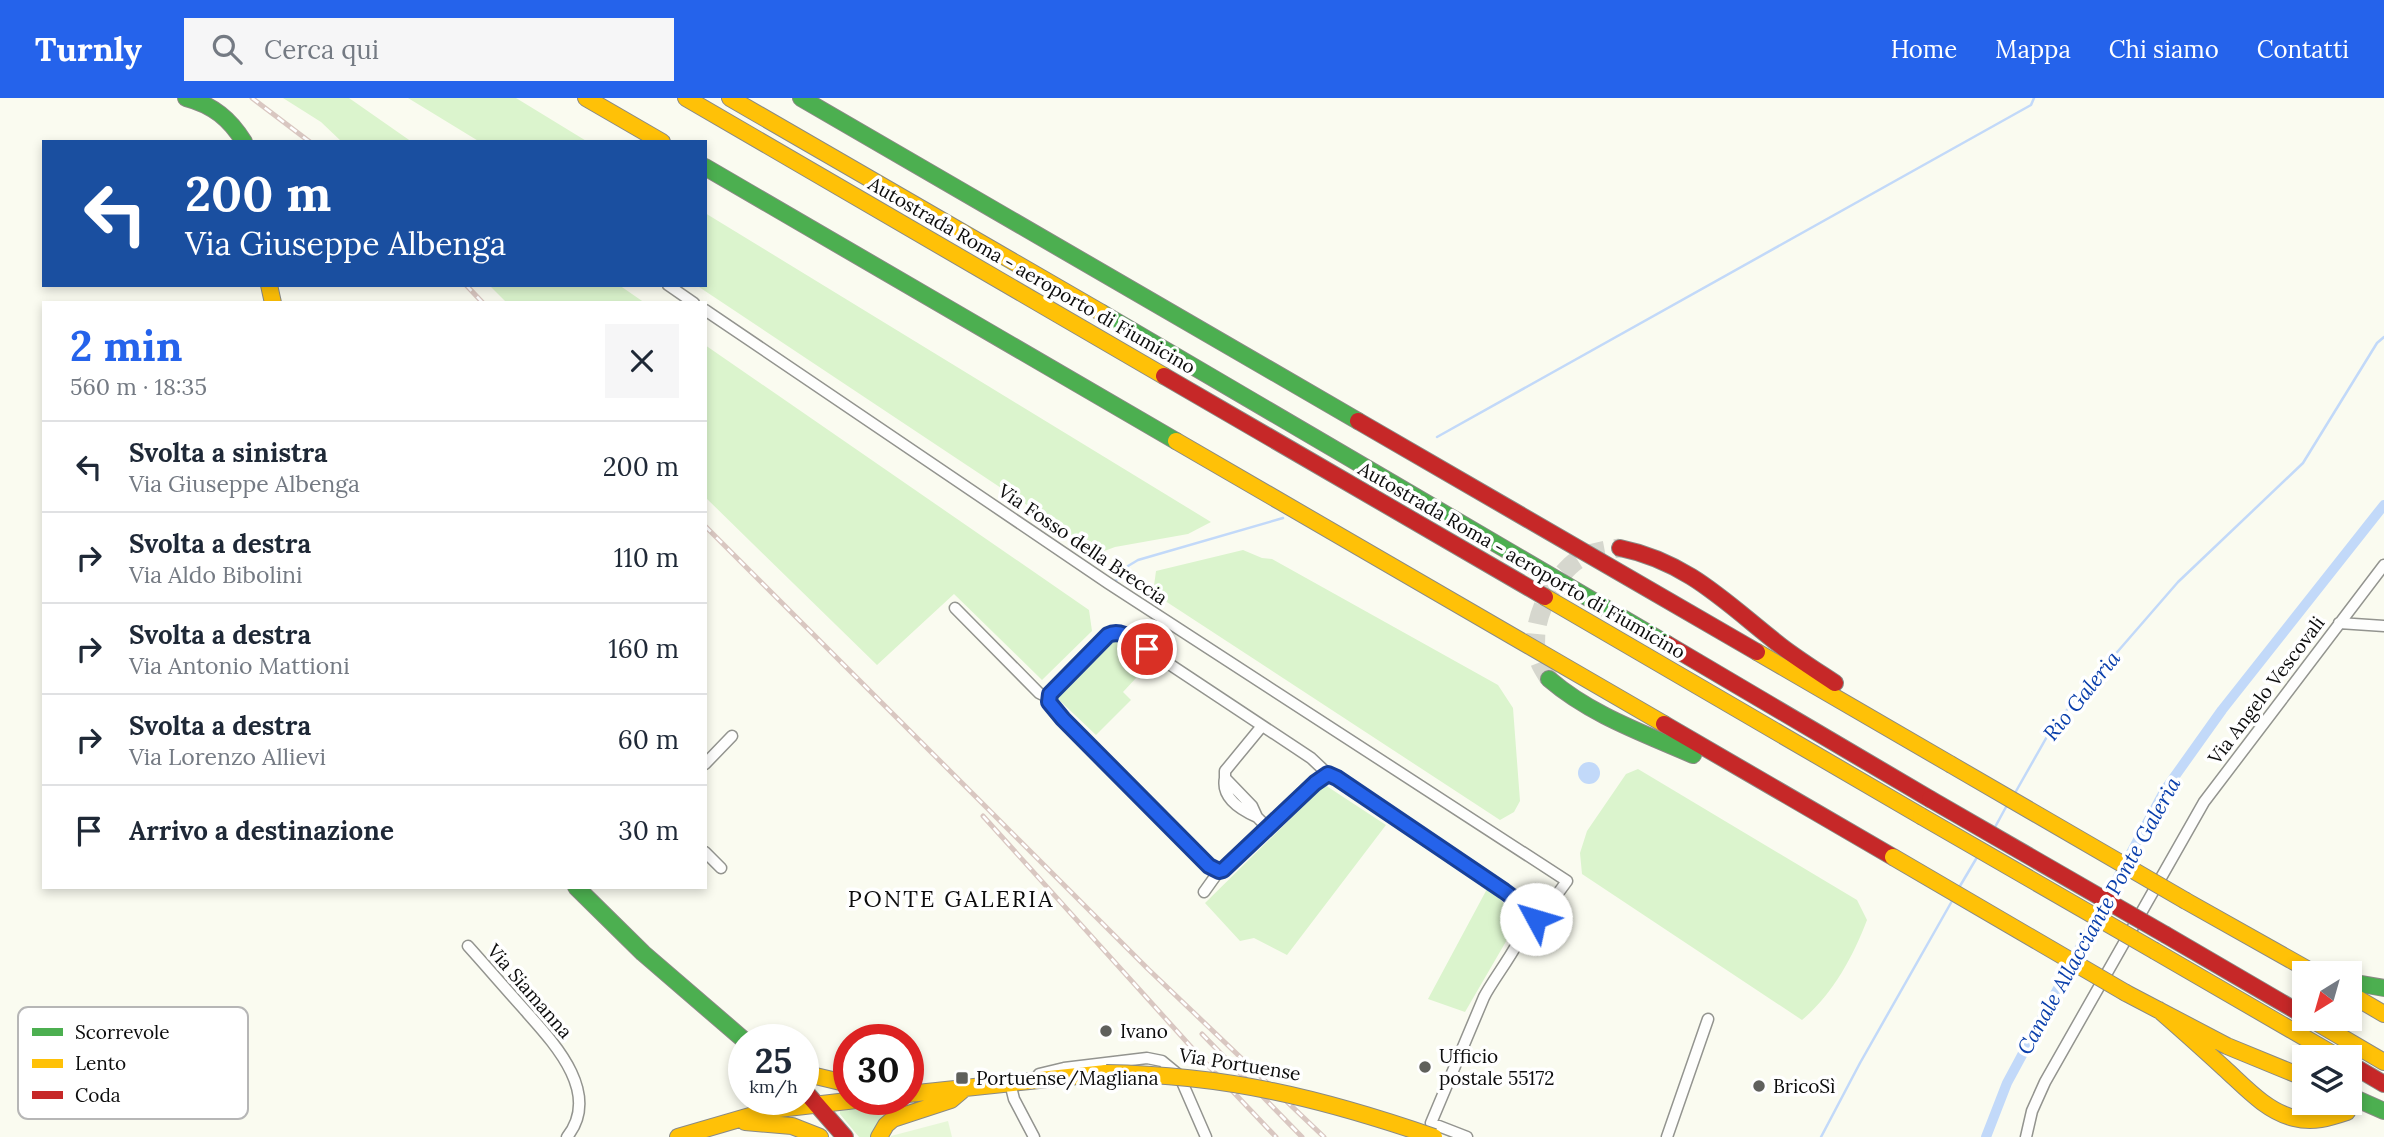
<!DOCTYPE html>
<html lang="it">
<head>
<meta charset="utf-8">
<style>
  :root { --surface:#fff; --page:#f6f6f7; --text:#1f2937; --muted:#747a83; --line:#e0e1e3; --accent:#2563eb }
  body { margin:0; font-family:Lora,serif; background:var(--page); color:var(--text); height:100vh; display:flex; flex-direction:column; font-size:26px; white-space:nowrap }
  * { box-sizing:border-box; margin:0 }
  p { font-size:23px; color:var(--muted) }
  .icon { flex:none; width:38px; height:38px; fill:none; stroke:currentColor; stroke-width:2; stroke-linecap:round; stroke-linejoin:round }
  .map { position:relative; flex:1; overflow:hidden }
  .side { position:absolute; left:42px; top:203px; width:665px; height:588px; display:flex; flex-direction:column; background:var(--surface); border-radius:0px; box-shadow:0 4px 10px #0003 }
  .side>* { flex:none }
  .guide { position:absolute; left:42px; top:42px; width:665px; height:147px; border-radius:0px; box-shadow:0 4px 10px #0003; background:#1a4fa0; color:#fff; overflow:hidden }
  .needle { width:46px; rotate:217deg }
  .controls { position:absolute; left:2292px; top:863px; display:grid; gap:14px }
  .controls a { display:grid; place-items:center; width:70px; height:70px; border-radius:0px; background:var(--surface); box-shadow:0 4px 10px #0003; font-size:35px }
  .speed { position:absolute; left:728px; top:926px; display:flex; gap:14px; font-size:35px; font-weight:700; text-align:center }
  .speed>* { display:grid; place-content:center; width:91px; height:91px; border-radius:50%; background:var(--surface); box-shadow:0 4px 10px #0003; line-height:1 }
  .speed small { font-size:18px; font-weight:400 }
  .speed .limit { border:10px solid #d22; background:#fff; color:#111 }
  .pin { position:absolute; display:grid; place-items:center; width:60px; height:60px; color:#fff; margin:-30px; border:4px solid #fff; border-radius:50%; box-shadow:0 2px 7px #0007 }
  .me { position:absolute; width:77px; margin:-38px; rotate:309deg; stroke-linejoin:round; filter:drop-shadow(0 0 5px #0008) }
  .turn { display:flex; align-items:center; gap:24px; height:147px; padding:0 28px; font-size:32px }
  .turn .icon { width:91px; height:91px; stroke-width:2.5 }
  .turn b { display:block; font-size:49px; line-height:60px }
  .round { display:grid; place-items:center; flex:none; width:74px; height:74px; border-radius:0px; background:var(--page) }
  .headline { display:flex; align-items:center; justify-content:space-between; height:119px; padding:0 28px }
  h1 { font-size:42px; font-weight:700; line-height:52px; color:var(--accent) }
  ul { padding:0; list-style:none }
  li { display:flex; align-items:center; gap:21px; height:91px; padding:0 28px; border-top:2px solid var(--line) }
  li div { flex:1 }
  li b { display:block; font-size:26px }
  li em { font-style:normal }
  header { display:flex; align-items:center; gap:42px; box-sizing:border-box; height:98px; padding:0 35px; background:var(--accent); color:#fff }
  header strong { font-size:33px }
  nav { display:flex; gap:38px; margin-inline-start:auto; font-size:24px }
  .search { width:490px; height:63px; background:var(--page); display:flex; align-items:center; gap:18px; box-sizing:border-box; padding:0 24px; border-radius:0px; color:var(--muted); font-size:26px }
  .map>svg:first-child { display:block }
  .green { fill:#dbf4cd }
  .pitch { fill:#e7f7d8 }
  .water { fill:#c2d9f9 }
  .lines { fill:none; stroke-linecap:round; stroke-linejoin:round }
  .stream { stroke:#c2d9f9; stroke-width:2.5 }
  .canal { stroke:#c2d9f9; stroke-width:10 }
  .highway-tunnel { stroke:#d6d7ce; stroke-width:19; stroke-dasharray:19 10; stroke-linecap:butt }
  .street-casing { stroke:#93948f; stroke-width:13 }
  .fast-casing { stroke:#8a8a85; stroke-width:18 }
  .slow-casing { stroke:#8a8a85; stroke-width:18 }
  .jam-casing { stroke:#8a8a85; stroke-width:18 }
  .street { stroke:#fefefd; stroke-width:10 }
  .fast { stroke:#4caf50; stroke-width:16 }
  .slow { stroke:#ffc107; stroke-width:16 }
  .jam { stroke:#c62828; stroke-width:16 }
  .rail-casing { stroke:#d9c7c1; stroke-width:5 }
  .rail { stroke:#fff; stroke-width:2.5; stroke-dasharray:8; stroke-linecap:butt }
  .slow-bridge-casing { stroke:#8a8a85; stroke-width:18; stroke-linecap:butt }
  .jam-bridge-casing { stroke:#8a8a85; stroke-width:18; stroke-linecap:butt }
  .slow-bridge { stroke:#ffc107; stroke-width:16 }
  .jam-bridge { stroke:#c62828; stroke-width:16 }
  .route-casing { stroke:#184099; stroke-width:18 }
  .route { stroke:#2563eb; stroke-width:12 }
  .poi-dot { fill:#5f605c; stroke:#fff; stroke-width:2.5 }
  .labels { text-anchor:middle; stroke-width:7; stroke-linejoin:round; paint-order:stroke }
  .street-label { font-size:19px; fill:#0c0c0c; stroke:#fff }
  .poi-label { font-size:19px; fill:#0c0c0c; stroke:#fff; text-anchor:start }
  .water-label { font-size:21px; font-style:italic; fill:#093eab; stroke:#fff }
  .quarter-label { font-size:23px; letter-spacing:2px; fill:#0c0c0c; stroke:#fff }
  .key { fill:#fff; stroke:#b6b6b6; stroke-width:2 }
  .key-label { font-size:19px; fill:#0c0c0c }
</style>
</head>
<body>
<header>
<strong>Turnly</strong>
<div class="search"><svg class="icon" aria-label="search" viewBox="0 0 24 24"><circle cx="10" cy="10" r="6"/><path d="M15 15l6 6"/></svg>Cerca qui</div>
<nav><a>Home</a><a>Mappa</a><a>Chi siamo</a><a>Contatti</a></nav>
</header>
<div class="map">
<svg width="2384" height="1039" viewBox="0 0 2384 1039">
  <rect width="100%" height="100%" fill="#fafbf0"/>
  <path class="green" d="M283,0H349L412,44H342L321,24Z
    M408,0H516L588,44H480Z
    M705,115L1211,424L1188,436L1115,449L1099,455L696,187H705Z
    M489,187H619L645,205H507Z
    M705,247L1089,512L1092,533L1042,582L954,496L877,567L705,399Z
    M1243,452L1262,460L1272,461L1498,587L1513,610L1520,703L1514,714L1500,722L1153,495L1156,473Z
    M1116,541L1150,565L1123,594L1131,602L1096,637L1057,600Z
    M1638,671L1857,802L1867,822C1853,859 1832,897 1802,922L1582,776L1580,755L1587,733L1626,676Z
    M1325,687L1386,727L1287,857L1254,840L1240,843L1205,805Z
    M1487,791C1508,806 1514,814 1508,840L1465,914L1428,901Z
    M919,1004L874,1039H859L840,1016V1013Z"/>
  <path class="pitch" d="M948,1023L952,1039H891V1038Z"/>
  <path class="water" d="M1578 675a11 11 0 1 1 22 0a11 11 0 1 1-22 0Z"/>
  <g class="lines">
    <path class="stream" d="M1437,339L2031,7L2034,0
      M1113,486L1128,468L1138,462L1283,420
      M2015,695L2053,628L2178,484L2303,365L2377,245L2384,239
      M1994,731L2006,709
      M1960,788L1976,761
      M1821,1039L1860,965L1952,803"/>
    <path class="canal" d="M2104,805L2165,692L2222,612L2384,407
      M1986,1039L2007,985L2097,818"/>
    <path class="highway-tunnel" d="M1549,581C1546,575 1541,569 1539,562C1527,532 1548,489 1570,468C1583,455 1603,452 1620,450"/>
    <defs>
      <path id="street" d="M668,187L694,205
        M705,212L1108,485L1567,783L1545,813L1524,829
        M955,510L1039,595L1049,600L1050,607L1063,622L1209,768L1219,773
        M2339,525L2384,528
        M1049,600L1050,596L1108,537L1113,534L1124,536L1311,660L1328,676L1337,680L1493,785L1520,806C1523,811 1526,815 1526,821C1525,842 1494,879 1484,899L1431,1025L1467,1039
        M705,666L732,638
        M1225,680V673L1262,628
        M1257,719C1241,712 1221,700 1225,680L1252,708L1257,719L1268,730
        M705,754L721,770
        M1204,794L1219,773L1230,766L1315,685L1328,676
        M468,848C486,868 504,889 522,909C551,942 603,994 567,1039
        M1039,976L1064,970L1147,960L1162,963L1179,977L1206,1039
        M1014,984L1010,985L1014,1001L1034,1039
        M1667,1039L1708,921
        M2026,1039L2032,1013L2045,984L2204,704L2384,467"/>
      <path id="fast" d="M186,0C213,7 230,21 244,44
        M801,0L1358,323
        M705,69L1176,343
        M1102,215L1667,546
        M1549,581C1591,617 1643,635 1693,657
        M576,789L643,855L744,942
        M2350,884L2384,890
        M2350,998L2384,1013"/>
      <path id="slow" d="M586,0L662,44
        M686,0L1164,278
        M730,0L1102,215
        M269,187L273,205
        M1176,343L1664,626
        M1545,499L1921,718
        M1757,554L1950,666
        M2186,803L2314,875
        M2155,853L2338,959
        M2126,895L2227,948L2305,980
        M2350,896L2384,916
        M2159,912C2181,931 2202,950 2224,970C2245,989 2266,1013 2294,1020C2313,1025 2329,1020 2347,1014
        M2309,920L2384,964
        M803,975L849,986
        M908,996L1106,975
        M745,1024L792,1028L820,1039
        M678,1039L770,1012L865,1001
        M879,1039L886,1027L893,1021L951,1002L964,991"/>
      <path id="jam" d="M1164,278L1545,499
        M1358,323L1757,554
        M1620,450C1689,464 1728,507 1781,548C1798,561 1817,573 1835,585
        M1667,546L1930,701
        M1664,626L1893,759
        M2166,837L2305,918
        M2350,966L2384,986
        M803,991L845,1039"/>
    </defs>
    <use href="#street" class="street-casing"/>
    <use href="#fast" class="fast-casing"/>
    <use href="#slow" class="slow-casing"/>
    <use href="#jam" class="jam-casing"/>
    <use href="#street" class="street"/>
    <use href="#fast" class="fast"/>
    <use href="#slow" class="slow"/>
    <use href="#jam" class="jam"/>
    <defs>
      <path id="rail" d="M252,0L310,44
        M466,187L483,205
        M705,428L1148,871L1324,1039
        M983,718L1202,961L1276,1039
        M1202,936L1302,1039"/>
    </defs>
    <use href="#rail" class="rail-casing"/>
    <use href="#rail" class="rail"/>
    <defs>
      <path id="slow-bridge" d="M1950,666L2186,803
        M1921,718L2155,853
        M1893,759L2126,895
        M1106,975C1226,977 1321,1000 1434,1039"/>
      <path id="jam-bridge" d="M1930,701L2166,837"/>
    </defs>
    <use href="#slow-bridge" class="slow-bridge-casing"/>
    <use href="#jam-bridge" class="jam-bridge-casing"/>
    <use href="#slow-bridge" class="slow-bridge"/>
    <use href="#jam-bridge" class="jam-bridge"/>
  </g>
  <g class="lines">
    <defs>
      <path id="route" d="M1147,551C1135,544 1122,530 1108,537L1050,596L1049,604L1063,621L1209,768L1219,773L1223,772L1315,685L1328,676L1337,680L1504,793C1518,803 1528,811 1524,829L1536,821"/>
    </defs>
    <use href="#route" class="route-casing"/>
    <use href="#route" class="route"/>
  </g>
  <g class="poi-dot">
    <circle cx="1106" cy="933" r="7"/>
    <circle cx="1425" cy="969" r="7"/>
    <rect x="955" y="973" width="14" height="14" rx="3.5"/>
    <circle cx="1759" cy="988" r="7"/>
  </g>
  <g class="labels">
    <g class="street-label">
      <text transform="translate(1032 177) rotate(30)" y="7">Autostrada Roma - aeroporto di Fiumicino</text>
      <text transform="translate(1083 446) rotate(34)" y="7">Via Fosso della Breccia</text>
      <text transform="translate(1522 462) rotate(30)" y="7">Autostrada Roma - aeroporto di Fiumicino</text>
      <text transform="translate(2266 592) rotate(-53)" y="7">Via Angelo Vescovali</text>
      <text transform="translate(530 893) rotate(49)" y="7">Via Siamanna</text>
      <text transform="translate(1240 966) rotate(9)" y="7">Via Portuense</text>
    </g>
    <g class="poi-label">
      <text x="1120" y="940">Ivano</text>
      <text x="1439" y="965">Ufficio<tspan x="1439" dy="22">postale 55172</tspan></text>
      <text x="976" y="987">Portuense/Magliana</text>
      <text x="1773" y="995">BricoSì</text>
    </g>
    <g class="water-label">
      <text transform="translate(2082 598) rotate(-51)" y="7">Rio Galeria</text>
      <text transform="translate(2099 818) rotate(-61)" y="7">Canale Allacciante Ponte Galeria</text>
    </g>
    <g class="quarter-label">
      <text x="951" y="809">PONTE GALERIA</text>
    </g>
  </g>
  <rect x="18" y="909" width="230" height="112" rx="10" class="key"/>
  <rect x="32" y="930" width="31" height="8" fill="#4caf50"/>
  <rect x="32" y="961" width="31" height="9" fill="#ffc107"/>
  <rect x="32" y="993" width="31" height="8" fill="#c62828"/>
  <g class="key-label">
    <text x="75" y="941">Scorrevole</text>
    <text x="75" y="972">Lento</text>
    <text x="75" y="1004">Coda</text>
  </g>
</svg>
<div class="controls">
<a><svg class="needle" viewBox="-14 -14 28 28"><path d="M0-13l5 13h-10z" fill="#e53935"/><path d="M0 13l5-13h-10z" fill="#747a83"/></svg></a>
<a><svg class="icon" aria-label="layers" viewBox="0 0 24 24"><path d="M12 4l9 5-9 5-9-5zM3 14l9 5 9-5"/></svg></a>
</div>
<div class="speed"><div>25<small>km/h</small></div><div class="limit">30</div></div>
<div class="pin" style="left:1147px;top:551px;background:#d93025"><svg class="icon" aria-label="arrive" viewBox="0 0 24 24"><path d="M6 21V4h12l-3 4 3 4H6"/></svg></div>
<svg class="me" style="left:1536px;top:821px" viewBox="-20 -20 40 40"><circle r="19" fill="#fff"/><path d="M0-13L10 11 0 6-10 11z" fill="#2563eb"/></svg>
<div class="guide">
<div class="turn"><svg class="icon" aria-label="left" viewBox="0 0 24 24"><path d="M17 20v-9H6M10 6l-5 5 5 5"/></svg><div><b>200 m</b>Via Giuseppe Albenga</div></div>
</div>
<section class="side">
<div class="headline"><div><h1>2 min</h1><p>560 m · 18:35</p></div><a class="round"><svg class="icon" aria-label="close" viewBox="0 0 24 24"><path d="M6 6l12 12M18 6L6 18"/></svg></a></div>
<ul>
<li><svg class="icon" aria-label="left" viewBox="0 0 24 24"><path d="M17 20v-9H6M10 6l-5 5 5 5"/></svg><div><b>Svolta a sinistra</b><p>Via Giuseppe Albenga</p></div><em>200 m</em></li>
<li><svg class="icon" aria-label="right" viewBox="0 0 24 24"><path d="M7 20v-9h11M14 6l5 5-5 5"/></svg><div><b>Svolta a destra</b><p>Via Aldo Bibolini</p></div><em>110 m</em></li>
<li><svg class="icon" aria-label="right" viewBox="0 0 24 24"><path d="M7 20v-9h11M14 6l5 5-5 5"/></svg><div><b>Svolta a destra</b><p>Via Antonio Mattioni</p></div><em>160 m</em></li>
<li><svg class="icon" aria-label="right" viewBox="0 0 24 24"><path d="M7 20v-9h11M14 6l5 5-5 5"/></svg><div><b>Svolta a destra</b><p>Via Lorenzo Allievi</p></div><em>60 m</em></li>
<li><svg class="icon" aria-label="arrive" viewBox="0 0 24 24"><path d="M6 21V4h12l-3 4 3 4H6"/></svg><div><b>Arrivo a destinazione</b></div><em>30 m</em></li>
</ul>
</section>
</div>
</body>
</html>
